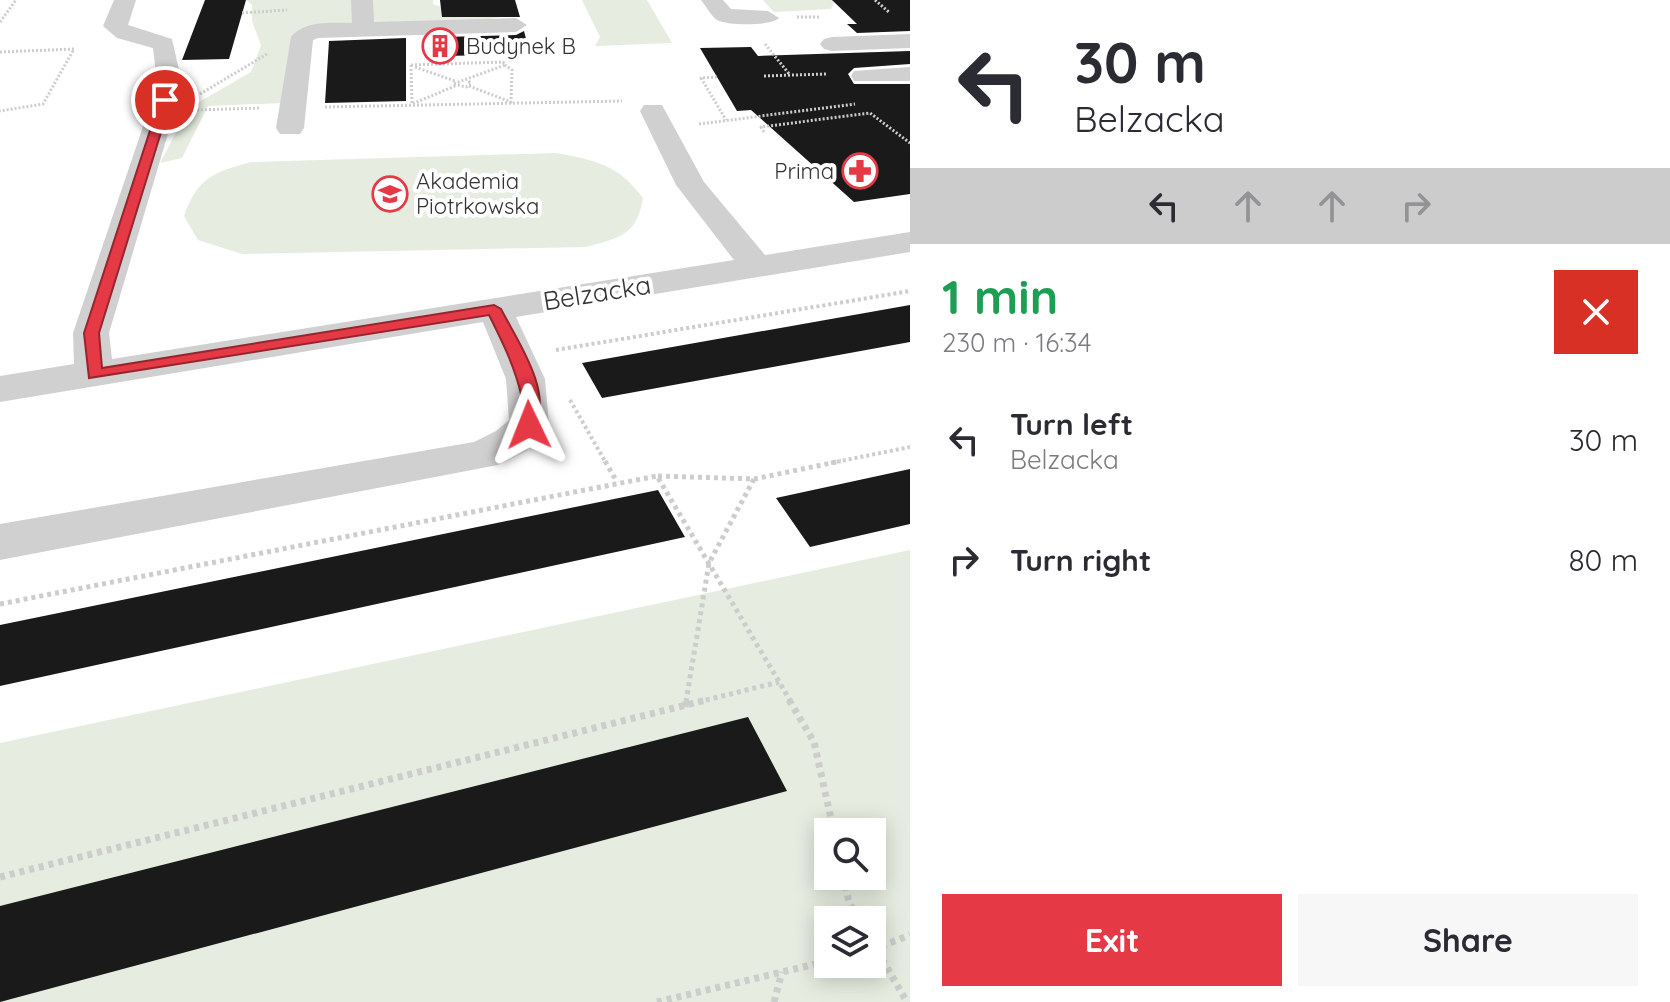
<!DOCTYPE html>
<html lang="en">
<head>
<meta charset="utf-8">
<style>
  :root { --surface:#fff; --page:#f7f7f7; --text:#2b2b33; --muted:#7c7c81; --accent:#e63946 }
  body { margin:0; font-family:Quicksand,sans-serif; background:var(--page); color:var(--text); height:100vh; display:flex; flex-direction:column; font-size:30px; white-space:nowrap }
  * { box-sizing:border-box; margin:0 }
  p { font-size:26px; color:var(--muted) }
  .icon { flex:none; width:44px; height:44px; fill:none; stroke:currentColor; stroke-width:2; stroke-linecap:round; stroke-linejoin:round }
  .map { position:relative; flex:1; overflow:hidden }
  .side { display:flex; flex-direction:column; background:var(--surface); width:760px }
  .side>* { flex:none }
  .hud { background:#fff; color:var(--text); overflow:hidden }
  .buttons { position:absolute; left:814px; top:818px; display:grid; gap:16px }
  .buttons a { display:grid; place-items:center; width:72px; height:72px; border-radius:0px; background:var(--surface); box-shadow:0 4px 20px #0003; font-size:40px }
  .pin { position:absolute; display:grid; place-items:center; width:68px; height:68px; color:#fff; margin:-34px; border:4px solid #fff; border-radius:50%; box-shadow:0 2px 8px #0007 }
  .me { position:absolute; width:88px; margin:-44px; rotate:358deg; stroke-linejoin:round; filter:drop-shadow(0 0 6px #0008) }
  .turn { display:flex; align-items:center; gap:28px; height:168px; padding:0 32px; font-size:36px }
  .turn .icon { width:104px; height:104px; stroke-width:2.5 }
  .turn b { display:block; font-size:56px; line-height:68px }
  .lanes { display:flex; align-items:center; height:76px; padding:0 32px; background:#0003; justify-content:center; gap:40px; direction:ltr }
  .lanes .off { opacity:.35 }
  .round { display:grid; place-items:center; flex:none; width:84px; height:84px; border-radius:0px; background:var(--page) }
  .head { display:flex; align-items:center; justify-content:space-between; height:136px; padding:0 32px }
  h1 { font-size:48px; font-weight:700; line-height:60px; color:#1e9e55 }
  .primary-button { display:flex; gap:16px; margin-top:auto; padding:16px 32px }
  .primary-button a { flex:1; height:92px; border-radius:0px; background:var(--accent); color:#fff; font-size:32px; font-weight:700; line-height:92px; text-align:center }
  .primary-button a+a { background:var(--page); color:var(--text) }
  ul { padding:0; list-style:none }
  li { display:flex; align-items:center; gap:24px; height:120px; padding:0 32px }
  li div { flex:1 }
  li b { display:block; font-size:30px }
  li em { font-style:normal }
  main { display:flex; flex:1; min-height:0 }
  .map>svg:first-child { display:block }
  .green { fill:#e6ecdf; fill-rule:evenodd }
  .building { fill:#1a1a1a }
  .lines { fill:none; stroke-linecap:round; stroke-linejoin:round }
  .path-far3 { stroke:#cdcdcd; stroke-width:3; stroke-dasharray:2 2; stroke-linecap:butt }
  .path-far2 { stroke:#cdcdcd; stroke-width:4; stroke-dasharray:3 3; stroke-linecap:butt }
  .path-far1 { stroke:#cdcdcd; stroke-width:5; stroke-dasharray:4 4; stroke-linecap:butt }
  .path { stroke:#cdcdcd; stroke-width:7; stroke-dasharray:5 5; stroke-linecap:butt }
  .minor { fill:#d0d0d0; fill-rule:evenodd }
  .route { fill:#e63946; stroke:#96252e; stroke-width:2 }
  .labels { text-anchor:middle; stroke-width:8; stroke-linejoin:round; paint-order:stroke }
  .far-poi-label { font-size:22px; fill:#333; stroke:#fff; text-anchor:start }
  .street-label { font-size:26px; fill:#333; stroke:#fff }
</style>
</head>
<body>
<main>
<div class="map">
<svg width="910" height="1002" viewBox="0 0 910 1002">
  <rect width="100%" height="100%" fill="#fff"/>
  <path class="green" d="M246,0H433V4L449,10L506,16L444,27L312,29L282,103L208,106L182,158L160,163L180,125L201,101L251,72L261,45L252,21V5Z
    M582,0H647L672,43L595,46L600,37Z
    M763,0H832L834,2L831,9L774,12Z
    M556,153C595,160 619,165 643,198C637,235 620,238 586,247L242,254L198,240L184,216C197,178 214,172 251,162Z
    M910,550V1002H0V743ZM828,832H872V876H828ZM828,920H872V964H828Z"/>
  <path class="building" d="M205,0H246L229,59L182,60Z
    M440,0H515L520,17H442Z
    M832,0H910V31L857,33L847,24H857Z
    M524,31L530,54L446,56L444,37L516,35Z
    M406,38V101L325,103L329,41Z
    M751,47L758,56L910,51V64L854,68L848,74L854,84H910V194L854,202L751,110L737,111L700,48Z
    M910,305V342L602,398L582,363Z
    M910,469V524L810,547L776,498Z
    M658,490L685,537L0,686V625Z
    M748,717L787,791L0,1002V906Z"/>
  <g class="lines">
    <path class="path-far3" d="M875,0L890,13
      M242,13L287,10
      M797,17H819
      M0,22L16,0
      M765,44L790,75
      M0,52L74,49L43,104L0,111
      M411,65L503,62L505,65L453,84L466,87L471,84L468,80
      M411,65L412,104L455,86
      M415,67L455,81
      M764,76L827,74
      M717,77L701,78L726,120
      M469,86L511,102L512,70L505,65
      M200,94L267,54
      M325,107L622,101
      M197,110L259,108
      M699,124L855,104
      M764,132L761,127L870,113L910,143"/>
    <path class="path-far2" d="M556,350L910,291
      M570,400L606,463
      M831,463L910,447"/>
    <path class="path-far1" d="M605,461L617,482
      M658,476L754,479L841,461
      M0,604L657,476L791,702
      M686,702L709,563L754,479
      M698,702L779,682"/>
    <path class="path" d="M789,700L814,742L834,832
      M685,707L686,700
      M843,876L849,902L859,920
      M0,877L706,700
      M872,942L907,1002
      M872,950L910,935
      M657,1002L828,961
      M774,1002L782,972"/>
    <path class="minor" d="M114,0H136L128,25L172,39L180,74L178,100L109,333L112,359L734,260L676,185L640,111L644,105H662L704,182L765,255L910,232V252L516,317L545,379L549,425L526,451L498,465L0,560V524L474,442L496,431L509,420L506,379L483,322L0,402V376L74,364L73,333L152,100L156,74L153,48L117,38L103,26Z
      M351,0H373L374,22L516,18L527,25L516,32L318,38L313,40L304,128L300,134H280L276,128L291,37C305,20 331,23 352,23Z
      M701,0H723L731,9L768,11L779,18C772,26 728,26 717,20C711,16 706,6 701,0Z
      M910,34V48L832,51L824,49L820,44L824,39L832,37Z
      M910,67V81H854L851,76L854,71Z"/>
  </g>
  <path class="route" d="M165,97L171,100L99,333L102,368L494,305L501,309C518,342 553,391 535,429H523C520,419 525,409 522,398C515,367 503,343 489,315L89,378L84,333L160,100Z"/>
  <defs>
    <symbol id="building-ring" viewBox="-11 -11 22 22"><circle r="9.5" fill="#fff" stroke="#e63946" stroke-width="1.5"/><path d="M-4-6H4V6H1V3H-1V6H-4ZM-2.5-4.3h1.7v1.8h-1.7ZM.8-4.3h1.7v1.8H.8ZM-2.5-1h1.7V.8h-1.7ZM.8-1h1.7V.8H.8Z" fill="#e63946"/></symbol>
    <symbol id="pharmacy-ring" viewBox="-11 -11 22 22"><circle r="9.5" fill="#fff" stroke="#e63946" stroke-width="1.5"/><path d="M-2-6h4v4h4v4h-4v4h-4v-4h-4v-4h4Z" fill="#e63946"/></symbol>
    <symbol id="university-ring" viewBox="-11 -11 22 22"><circle r="9.5" fill="#fff" stroke="#e63946" stroke-width="1.5"/><path d="M0-5L7-2L0 1L-7-2ZM-4 1L0 2.5L4 1V4Q0 6-4 4Z" fill="#e63946"/></symbol>
  </defs>
  <g fill-rule="evenodd">
    <use href="#building-ring" x="420" y="26" width="40" height="40"/>
    <use href="#pharmacy-ring" x="840" y="151" width="40" height="40"/>
    <use href="#university-ring" x="370" y="174" width="40" height="40"/>
  </g>
  <g class="labels">
    <g class="far-poi-label">
      <text x="466" y="54">Budynek B</text>
      <text x="834" y="179" text-anchor="end">Prima</text>
      <text x="416" y="189">Akademia<tspan x="416" dy="25">Piotrkowska</tspan></text>
    </g>
    <g class="street-label">
      <text transform="translate(597 293) rotate(-9)" y="9">Belzacka</text>
    </g>
  </g>
</svg>
<div class="buttons">
<a><svg class="icon" aria-label="search" viewBox="0 0 24 24"><circle cx="10" cy="10" r="6"/><path d="M15 15l6 6"/></svg></a>
<a><svg class="icon" aria-label="layers" viewBox="0 0 24 24"><path d="M12 4l9 5-9 5-9-5zM3 14l9 5 9-5"/></svg></a>
</div>
<div class="pin" style="left:165px;top:100px;background:#d93025"><svg class="icon" aria-label="arrive" viewBox="0 0 24 24"><path d="M6 21V4h12l-3 4 3 4H6"/></svg></div>
<svg class="me" style="left:529px;top:425px" viewBox="-20 -20 40 40"><path d="M0-17L14 15 0 8-14 15z" fill="#e63946" stroke="#fff" stroke-width="4"/></svg>
</div>
<section class="side">
<div class="hud">
<div class="turn"><svg class="icon" aria-label="left" viewBox="0 0 24 24"><path d="M17 20v-9H6M10 6l-5 5 5 5"/></svg><div><b>30 m</b>Belzacka</div></div>
<div class="lanes"><svg class="icon" aria-label="left" viewBox="0 0 24 24"><path d="M17 20v-9H6M10 6l-5 5 5 5"/></svg><svg class="icon off" aria-label="ahead" viewBox="0 0 24 24"><path d="M12 20V5M6 11l6-6 6 6"/></svg><svg class="icon off" aria-label="ahead" viewBox="0 0 24 24"><path d="M12 20V5M6 11l6-6 6 6"/></svg><svg class="icon off" aria-label="right" viewBox="0 0 24 24"><path d="M7 20v-9h11M14 6l5 5-5 5"/></svg></div>
</div>
<div class="head"><div><h1>1 min</h1><p>230 m · 16:34</p></div><a class="round" style="background:#d93025;color:#fff"><svg class="icon" aria-label="close" viewBox="0 0 24 24"><path d="M6 6l12 12M18 6L6 18"/></svg></a></div>
<ul>
<li><svg class="icon" aria-label="left" viewBox="0 0 24 24"><path d="M17 20v-9H6M10 6l-5 5 5 5"/></svg><div><b>Turn left</b><p>Belzacka</p></div><em>30 m</em></li>
<li><svg class="icon" aria-label="right" viewBox="0 0 24 24"><path d="M7 20v-9h11M14 6l5 5-5 5"/></svg><div><b>Turn right</b></div><em>80 m</em></li>
</ul>
<div class="primary-button"><a>Exit</a><a>Share</a></div>
</section>
</main>
</body>
</html>
